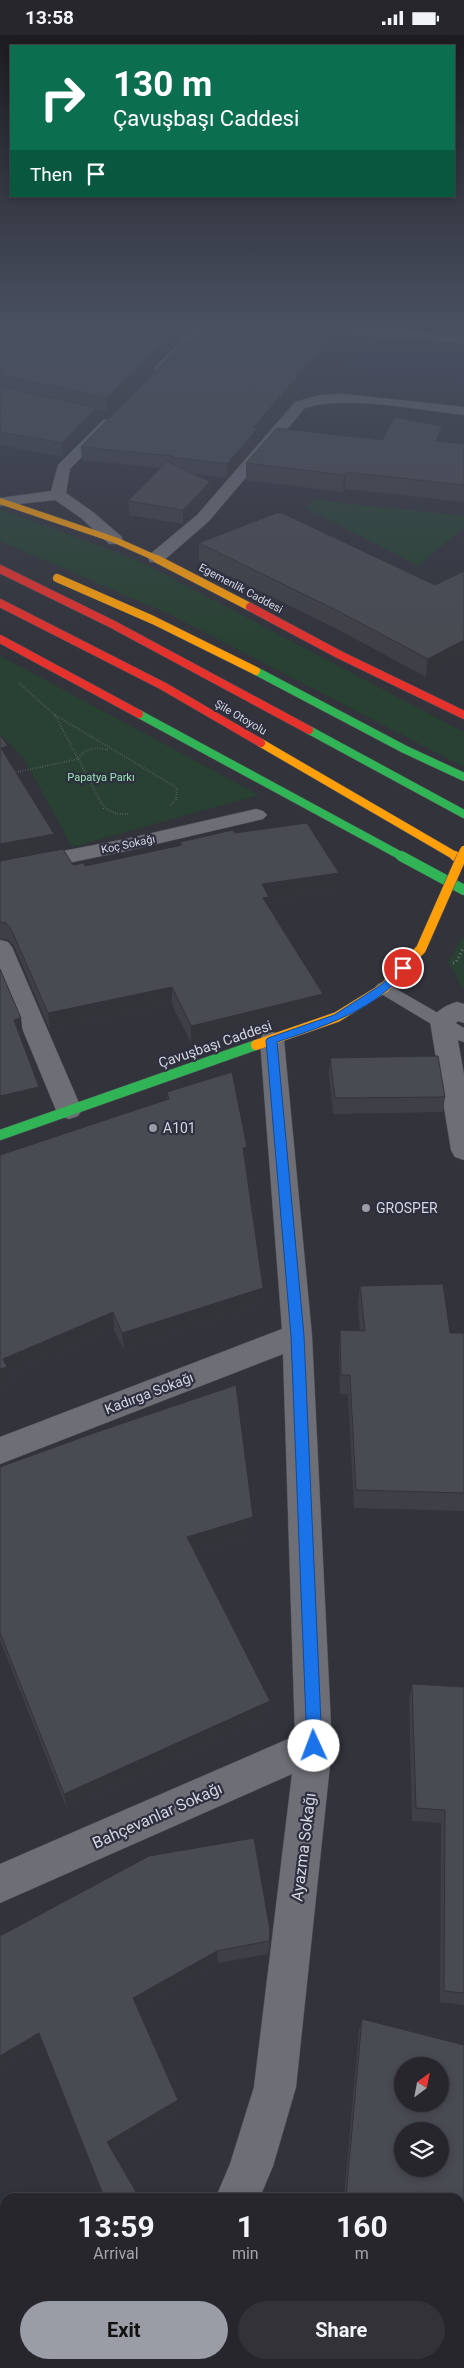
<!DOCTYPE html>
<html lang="en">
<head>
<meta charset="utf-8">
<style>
  :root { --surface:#26262c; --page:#323238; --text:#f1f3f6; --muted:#a4a5a9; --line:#424348; --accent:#9b9da6 }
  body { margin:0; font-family:Roboto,sans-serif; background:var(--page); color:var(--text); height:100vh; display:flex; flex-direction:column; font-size:19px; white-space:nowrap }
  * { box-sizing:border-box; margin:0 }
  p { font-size:16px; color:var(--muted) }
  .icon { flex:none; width:28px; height:28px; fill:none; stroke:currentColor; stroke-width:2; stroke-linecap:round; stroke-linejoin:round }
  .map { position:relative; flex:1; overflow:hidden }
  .side { position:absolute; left:0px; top:2158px; width:465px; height:176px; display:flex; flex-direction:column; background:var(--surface); border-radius:15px 15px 0 0; box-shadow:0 2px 8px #0003,0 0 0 1px var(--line) }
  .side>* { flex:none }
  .top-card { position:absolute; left:10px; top:10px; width:445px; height:152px; border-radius:0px; box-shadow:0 2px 8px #0003,0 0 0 1px var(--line); background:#0b6e4f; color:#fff; overflow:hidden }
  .needle { width:32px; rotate:32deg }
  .tools { position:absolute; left:394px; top:2022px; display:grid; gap:10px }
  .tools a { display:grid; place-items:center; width:55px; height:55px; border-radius:50%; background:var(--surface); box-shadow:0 2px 8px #0003,0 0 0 1px var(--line); font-size:25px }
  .pin { position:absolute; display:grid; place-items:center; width:42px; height:42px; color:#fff; margin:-21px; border:2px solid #fff; border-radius:50%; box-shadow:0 1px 5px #0007 }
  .me { position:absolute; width:55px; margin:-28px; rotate:358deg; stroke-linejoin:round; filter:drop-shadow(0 0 4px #0008) }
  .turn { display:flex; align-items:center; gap:18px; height:105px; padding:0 20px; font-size:22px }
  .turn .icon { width:65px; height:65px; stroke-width:2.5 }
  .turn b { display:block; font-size:35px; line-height:42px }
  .then { display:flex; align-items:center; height:48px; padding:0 20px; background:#0003; gap:10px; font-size:19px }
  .eta { display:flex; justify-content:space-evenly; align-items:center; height:85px; text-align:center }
  .eta b { font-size:30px; font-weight:700; line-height:35px }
  .primary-button { display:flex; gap:10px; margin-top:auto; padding:10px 20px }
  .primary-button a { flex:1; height:58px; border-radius:30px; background:var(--accent); color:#111; font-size:20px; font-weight:700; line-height:58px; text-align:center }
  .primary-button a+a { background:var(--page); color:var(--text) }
  .status { display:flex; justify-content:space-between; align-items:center; height:35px; padding:0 25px; background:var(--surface); direction:ltr }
  .status svg { height:14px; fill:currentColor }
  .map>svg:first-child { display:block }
  .built { fill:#34364a }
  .green { fill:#284132 }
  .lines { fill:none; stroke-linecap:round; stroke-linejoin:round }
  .lane-casing { stroke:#4f5057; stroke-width:1 }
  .street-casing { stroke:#4f5057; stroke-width:1 }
  .fast-far1-casing { stroke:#4f5057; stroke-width:9 }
  .fast-casing { stroke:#4f5057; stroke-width:11 }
  .slow-far2-casing { stroke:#4f5057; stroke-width:7 }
  .slow-far1-casing { stroke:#4f5057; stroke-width:9 }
  .slow-casing { stroke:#4f5057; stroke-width:11 }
  .jam-casing { stroke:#4f5057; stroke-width:9 }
  .path-far1 { stroke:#6e6f76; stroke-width:2; stroke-dasharray:0.5 2; stroke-linecap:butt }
  .path { stroke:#6e6f76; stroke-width:3; stroke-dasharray:1 3; stroke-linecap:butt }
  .lane { fill:#6e6f76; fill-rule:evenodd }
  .street { fill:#6e6f76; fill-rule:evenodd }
  .fast-far1 { stroke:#30b455; stroke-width:8 }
  .fast { stroke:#30b455; stroke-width:10 }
  .slow-far2 { stroke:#ff9f0a; stroke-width:6 }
  .slow-far1 { stroke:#ff9f0a; stroke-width:8 }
  .slow { stroke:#ff9f0a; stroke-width:10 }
  .jam { stroke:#e5322d; stroke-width:8 }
  .slow-bridge-far1-casing { stroke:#4f5057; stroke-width:9; stroke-linecap:butt }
  .slow-bridge-casing { stroke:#4f5057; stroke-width:11; stroke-linecap:butt }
  .slow-bridge-far1 { stroke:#ff9f0a; stroke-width:8 }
  .slow-bridge { stroke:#ff9f0a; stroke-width:10 }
  .wall { fill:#3f4047 }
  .shaded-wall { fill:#333439 }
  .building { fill:#494b52; stroke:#333439; fill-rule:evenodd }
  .route { fill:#1a73e8; stroke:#114b97 }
  .poi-dot { fill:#9b9da6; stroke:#2e303f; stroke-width:2 }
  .labels { text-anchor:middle; stroke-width:4.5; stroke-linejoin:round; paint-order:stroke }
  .far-street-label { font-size:11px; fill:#d4d6e0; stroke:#2e303f }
  .far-park-label { font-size:11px; fill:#99e6b5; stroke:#2e303f }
  .street-label { font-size:14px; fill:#d4d6e0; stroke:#2e303f }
  .poi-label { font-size:14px; fill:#d4d6e0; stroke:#2e303f; text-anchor:start }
  .near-street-label { font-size:16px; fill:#d4d6e0; stroke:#2e303f }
</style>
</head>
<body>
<div class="status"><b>13:58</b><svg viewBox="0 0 49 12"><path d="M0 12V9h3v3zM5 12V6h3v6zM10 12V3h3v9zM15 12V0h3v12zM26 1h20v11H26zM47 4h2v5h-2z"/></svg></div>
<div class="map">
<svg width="464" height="2333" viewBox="0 0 464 2333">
  <rect width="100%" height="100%" fill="#32333b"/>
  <path class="built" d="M366,299L464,305V348L342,336Z"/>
  <path class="green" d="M314,465L464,481V492L418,531L307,473Z
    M0,474L139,526L464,697V732L171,580L0,506Z
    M0,621L23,633L259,760L72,812L24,724L0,699Z
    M464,900V955L448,927Z"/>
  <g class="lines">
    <defs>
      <path id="lane" d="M384,947L464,993V1007L458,1005L378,957L375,953L378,949Z"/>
      <path id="street" d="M193,294H207L166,337H156L154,334L156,331Z
        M318,294H379L464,300V308L325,298Z
        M345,359L464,372V380C419,375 346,360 305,373L209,486L162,527H150L148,523L150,519L197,480L295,367L319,360Z
        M108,384L115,388L70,434L66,458L93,477L121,501L123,505L121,509H109L81,483L55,465L0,471V463L51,456L58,430L103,385Z
        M256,774L263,776L267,780L263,784L126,816L0,842V828L126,804Z
        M0,905L8,907L12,912L82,1075L78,1081L69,1084L60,1081L56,1075L0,940Z
        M457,967L464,969V988L458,986L455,989L464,1040V1125L455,1122L451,1115L430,986C436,976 446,970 457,967Z
        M272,997L281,999L284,1005L312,1301L332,1711L296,2052L273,2131L260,2162H216L230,2129L254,2052L292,1739L0,1868V1829L295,1701L283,1319L0,1429V1402L282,1294L260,1005L263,999Z
        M103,2329H152L151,2333H102Z"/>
      <path id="fast-far1" d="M256,636L404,714L464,742
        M139,679L403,822
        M309,695L464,779"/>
      <path id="fast" d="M401,821L464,855
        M0,1100L256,1010"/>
      <path id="slow-far2" d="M0,466L115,505L160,525"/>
      <path id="slow-far1" d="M157,524L250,572
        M57,543L153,585L256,636
        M261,708L457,822"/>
      <path id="slow" d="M455,821L464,826
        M256,1010L337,982L384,953L421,914"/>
      <path id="jam" d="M0,534L112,589L309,695
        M0,568L163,651L261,708
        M250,572L340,620L464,680
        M0,604L139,679"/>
    </defs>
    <use href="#lane" class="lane-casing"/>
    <use href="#street" class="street-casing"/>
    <use href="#fast-far1" class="fast-far1-casing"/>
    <use href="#fast" class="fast-casing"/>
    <use href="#slow-far2" class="slow-far2-casing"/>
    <use href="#slow-far1" class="slow-far1-casing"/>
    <use href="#slow" class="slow-casing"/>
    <use href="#jam" class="jam-casing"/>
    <path class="path-far1" d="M20,649L55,680L174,751L177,754L176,765L170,770
      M55,680L104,773L117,779H128
      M13,738L78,724C85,712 97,712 109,715"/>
    <path class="path" d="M453,928L456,927L464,912"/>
    <use href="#lane" class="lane"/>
    <use href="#street" class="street"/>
    <use href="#fast-far1" class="fast-far1"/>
    <use href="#fast" class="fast"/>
    <use href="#slow-far2" class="slow-far2"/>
    <use href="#slow-far1" class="slow-far1"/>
    <use href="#slow" class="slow"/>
    <use href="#jam" class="jam"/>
    <defs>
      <path id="slow-bridge-far1" d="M461,822L464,815"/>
      <path id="slow-bridge" d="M421,914L462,821"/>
    </defs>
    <use href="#slow-bridge-far1" class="slow-bridge-far1-casing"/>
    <use href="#slow-bridge" class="slow-bridge-casing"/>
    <use href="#slow-bridge-far1" class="slow-bridge-far1"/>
    <use href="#slow-bridge" class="slow-bridge"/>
  </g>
  <path class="wall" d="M0,294L168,316L107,377L97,374V387L63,422L0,410Z
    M205,294H339V304L258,400V407L227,443L193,438L210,447L211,460L183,489L129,480L128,466L160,433L82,425L81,412Z
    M442,391L440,406L464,409V467L345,454L343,457L246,445V428L382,405Z
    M199,508L435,550L426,642L337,594L199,526Z
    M0,700L10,728L55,815L73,830L85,831L180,811V807L235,798L338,855L269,865V873L323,959L322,976L191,1008L172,970L50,995L14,911L8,905L0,904Z
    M330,1023L445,1062L443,1077L333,1079L329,1039Z
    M167,1057L247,1112V1130H246L263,1253L262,1270L124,1315L114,1295L9,1340L10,1349L0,1353V1120L167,1065Z
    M360,1251L450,1298H464V1476L354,1473L348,1359H340L339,1314L340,1295L360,1296L358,1270Z
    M0,1432L253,1482V1500L195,1518L270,1666L269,1682L67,1774L0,1605Z
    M412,1649L464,1652V1970L440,1967L441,1788L412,1786L409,1664Z
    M254,1803L270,1908L268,1919L218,1928L137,1973L178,2065L179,2075L112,2115L43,2010L0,2034V1901Z
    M362,1984L464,2010V2233L460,2232V2162H344L359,1995Z"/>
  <path class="shaded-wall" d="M338,294H339V304L258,400V407L227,443V429L253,393Z
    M168,303V316L107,377V363Z
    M96,373L97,387L63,422L62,408Z
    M442,391L440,408L436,406Z
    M346,437L345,454L343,457L344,440Z
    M210,447L211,460L183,489V475Z
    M464,605V621L426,642L428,624Z
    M8,711L10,728L3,730L1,713Z
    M54,799L55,816L0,826V809Z
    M339,838L338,855L269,865V879L262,880V849Z
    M172,952V970L50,995L48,978Z
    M323,959L322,976L191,1008V991Z
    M21,983L23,1001L16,1002L14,985Z
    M39,1052L41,1070L0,1079V1061Z
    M247,1112V1130L243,1131V1113Z
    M263,1253L262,1270L124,1315L122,1298Z
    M113,1277L114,1295L9,1340L10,1349L0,1353V1334L3,1324Z
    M253,1482V1500L188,1520L187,1502Z
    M270,1666L269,1682L67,1774L64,1759Z
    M217,1916L218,1928L135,1974L133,1963Z
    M39,1998L43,2010L0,2034V2021Z
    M178,2065L179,2075L110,2116L107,2107Z
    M55,2329H63L59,2333H51Z"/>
  <path class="building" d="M0,294H110L168,303L107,363L0,340Z
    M205,294H338L253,393H258L227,429L171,422L172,421L81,412L185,306L191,307Z
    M0,351L96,373L62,408L0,397Z
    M394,382L442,391L436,406L464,409V450L346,437L344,440L246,428L277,393L382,405Z
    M167,426L210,447L183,475L128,466Z
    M276,478H282L435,550L464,536V605L428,624L338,576L199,508Z
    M0,700L8,711L1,713L54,799L0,809Z
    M307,788L339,838L262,849L269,862L263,863L323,959L191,991L172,952L48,978L11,894L6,888L0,887V826L63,814L73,830L84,828L85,831L182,810L180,807L233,795L235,798Z
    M0,934L21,983L14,985L39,1052L0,1061Z
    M438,1021L445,1062L335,1063L330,1023Z
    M232,1037L247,1112L243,1113L263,1253L122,1298L113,1277L3,1324L7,1332L0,1334V1120L169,1064L167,1057Z
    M443,1249L450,1298H464V1458L356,1455L350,1340H341L340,1295L365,1296L360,1251Z
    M236,1350L253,1482L187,1502L270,1666L64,1759L0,1598V1432L91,1399Z
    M412,1649L464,1652V1958L444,1956L445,1775L416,1773Z
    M254,1803L270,1895L269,1906L217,1916L133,1963L178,2065L107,2107L139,2162H104L39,1998L0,2021V1901L149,1821Z
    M362,1984L464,2010V2225L460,2224V2162H346ZM402,2031H440V2069H402ZM402,2096H440V2134H402Z
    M5,2229V2329H55L51,2333H0V2232Z
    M460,2258L464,2260V2333H285L288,2329H460Z"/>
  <linearGradient id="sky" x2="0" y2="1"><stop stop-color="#1c1c20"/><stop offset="0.47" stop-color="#495060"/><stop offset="1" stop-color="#495060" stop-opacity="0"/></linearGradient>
  <rect width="464" height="621" fill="url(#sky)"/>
  <path class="route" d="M403,930L408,933C377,975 324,991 277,1007L304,1301L322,1711L320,1717L314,1719L309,1717L307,1711L291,1301L266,1005L268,1003L334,980L381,950L400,931Z"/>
  <g class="poi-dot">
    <circle cx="153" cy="1093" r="5"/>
    <circle cx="366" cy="1173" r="5"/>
  </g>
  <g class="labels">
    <g class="far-street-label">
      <text transform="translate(241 553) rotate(28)" y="4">Egemenlik Caddesi</text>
      <text transform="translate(241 682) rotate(30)" y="4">Şile Otoyolu</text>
      <text transform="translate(128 809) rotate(-12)" y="4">Koç Sokağı</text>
    </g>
    <g class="far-park-label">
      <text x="101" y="746">Papatya Parkı</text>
    </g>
    <g class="street-label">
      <text transform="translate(215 1009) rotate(-19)" y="5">Çavuşbaşı Caddesi</text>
      <text transform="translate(149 1358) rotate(-21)" y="5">Kadırga Sokağı</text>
    </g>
    <g class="poi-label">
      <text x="163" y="1098">A101</text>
      <text x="376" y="1178">GROSPER</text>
    </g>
    <g class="near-street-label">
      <text transform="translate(157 1780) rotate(-24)" y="6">Bahçevanlar Sokağı</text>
      <text transform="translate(303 1812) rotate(-83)" y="6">Ayazma Sokağı</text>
    </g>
  </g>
</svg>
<div class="tools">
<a><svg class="needle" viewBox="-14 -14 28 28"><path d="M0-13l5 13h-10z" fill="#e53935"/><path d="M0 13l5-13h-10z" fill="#a4a5a9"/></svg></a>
<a><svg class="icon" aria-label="layers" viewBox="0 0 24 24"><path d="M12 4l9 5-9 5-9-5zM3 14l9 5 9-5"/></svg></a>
</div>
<div class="pin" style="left:403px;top:933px;background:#d93025"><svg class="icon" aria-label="arrive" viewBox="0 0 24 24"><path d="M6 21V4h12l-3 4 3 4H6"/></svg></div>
<svg class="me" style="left:314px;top:1711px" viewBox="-20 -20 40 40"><circle r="19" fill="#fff"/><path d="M0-13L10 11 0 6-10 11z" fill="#1a73e8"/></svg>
<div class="top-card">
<div class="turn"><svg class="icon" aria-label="right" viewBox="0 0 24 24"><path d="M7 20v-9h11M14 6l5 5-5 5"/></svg><div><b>130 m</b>Çavuşbaşı Caddesi</div></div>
<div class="then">Then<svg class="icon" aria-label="arrive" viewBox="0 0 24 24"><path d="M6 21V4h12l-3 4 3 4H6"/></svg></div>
</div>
<section class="side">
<div class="eta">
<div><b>13:59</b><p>Arrival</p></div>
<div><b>1</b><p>min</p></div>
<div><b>160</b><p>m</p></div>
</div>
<div class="primary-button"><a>Exit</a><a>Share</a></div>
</section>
</div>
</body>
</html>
